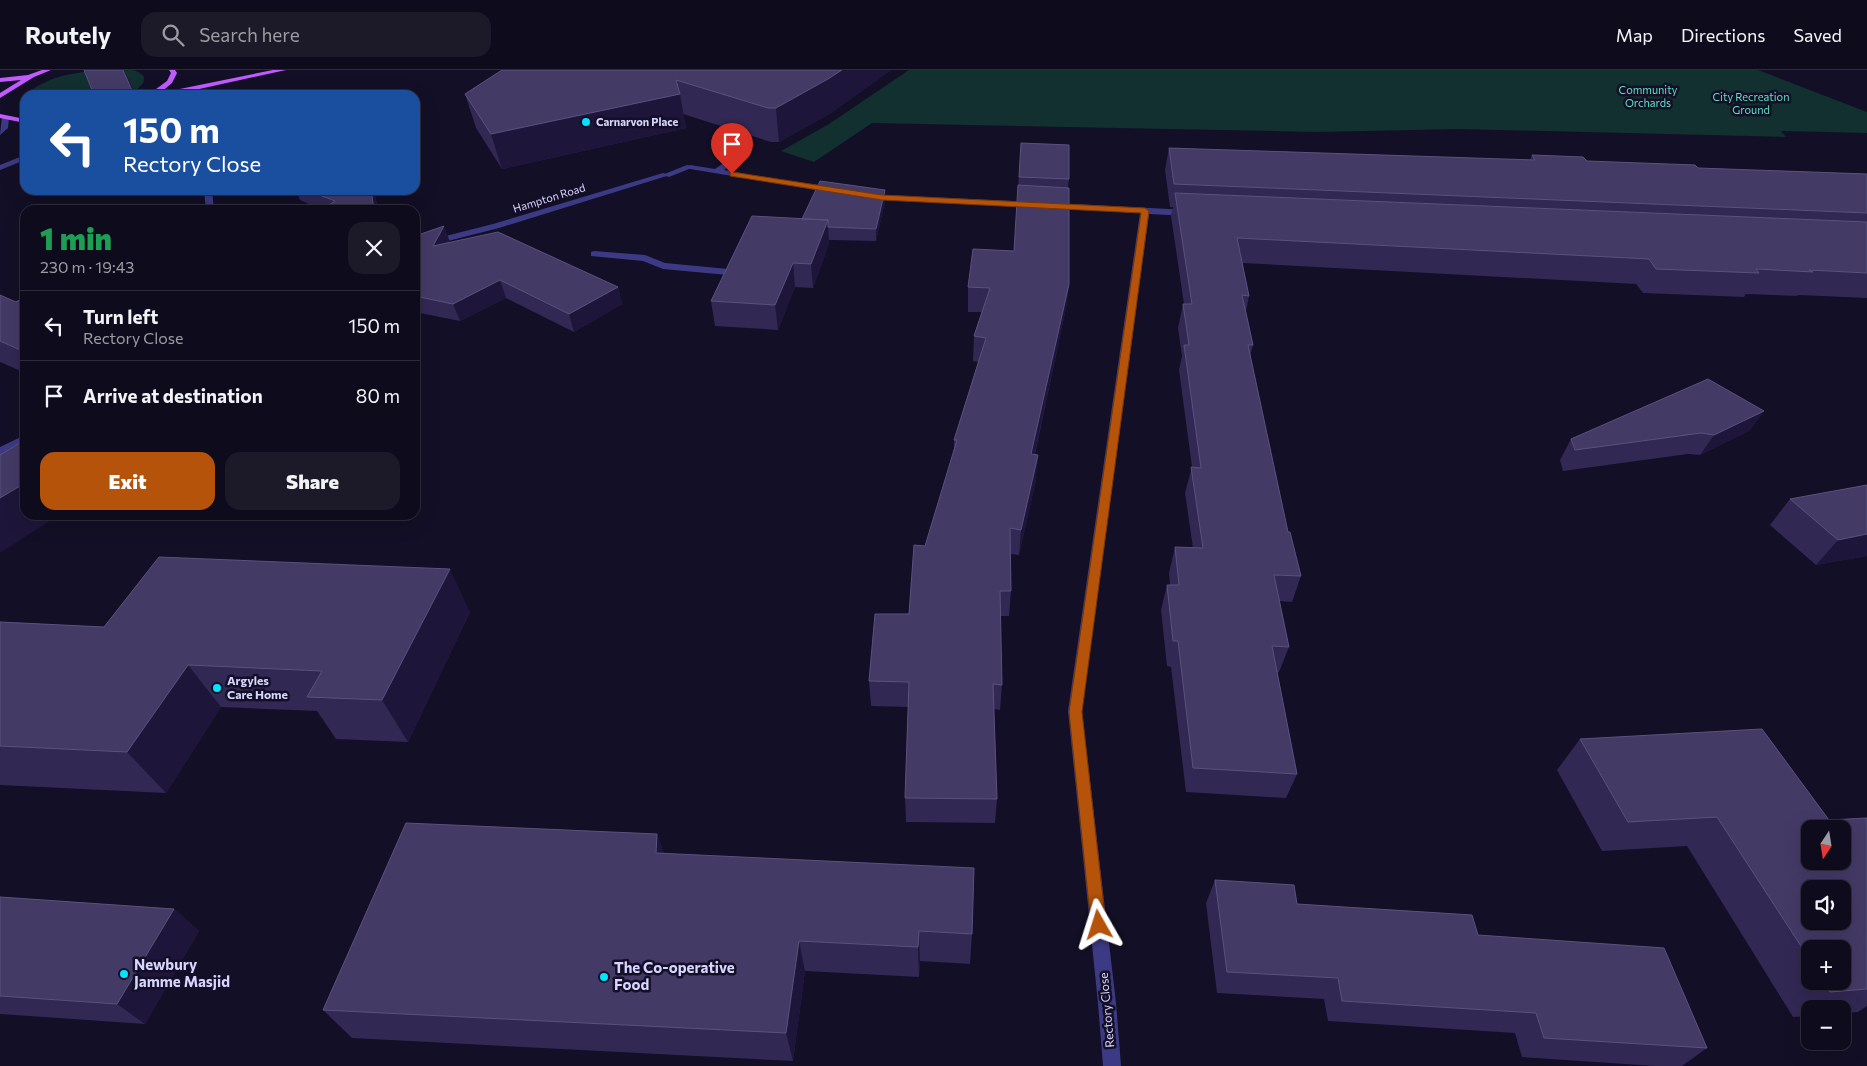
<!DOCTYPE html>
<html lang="en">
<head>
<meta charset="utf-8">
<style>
  :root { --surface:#0e0b1c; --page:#1c1929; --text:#f1f3f6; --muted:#9b9ba3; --line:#2e2b3b; --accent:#b45309 }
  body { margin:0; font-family:Commissioner,sans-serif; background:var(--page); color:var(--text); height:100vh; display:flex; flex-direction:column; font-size:19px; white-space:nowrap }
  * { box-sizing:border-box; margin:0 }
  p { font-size:16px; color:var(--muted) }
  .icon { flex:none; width:28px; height:28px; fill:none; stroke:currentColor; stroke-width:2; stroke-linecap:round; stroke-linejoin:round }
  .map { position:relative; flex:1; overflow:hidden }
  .drawer { position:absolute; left:20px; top:135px; width:400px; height:315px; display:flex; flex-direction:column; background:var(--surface); border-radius:15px; box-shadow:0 5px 20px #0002,0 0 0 1px var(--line) }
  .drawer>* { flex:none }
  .guide { position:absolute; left:20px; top:20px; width:400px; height:105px; border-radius:15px; box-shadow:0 5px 20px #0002,0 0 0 1px var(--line); background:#1a4fa0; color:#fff; overflow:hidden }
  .needle { width:32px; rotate:192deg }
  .controls { position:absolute; left:1801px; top:750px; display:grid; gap:10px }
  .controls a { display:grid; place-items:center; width:50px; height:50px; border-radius:10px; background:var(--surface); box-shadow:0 5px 20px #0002,0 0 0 1px var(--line); font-size:25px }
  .pin { position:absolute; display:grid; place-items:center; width:42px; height:42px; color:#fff; margin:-51px -21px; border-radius:50% 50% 50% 0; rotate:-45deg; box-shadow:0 0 5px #0007 }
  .pin .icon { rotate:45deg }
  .me { position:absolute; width:55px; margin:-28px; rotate:354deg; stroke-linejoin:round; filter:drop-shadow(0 0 4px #0008) }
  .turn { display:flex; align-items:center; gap:18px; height:105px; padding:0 20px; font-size:22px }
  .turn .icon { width:65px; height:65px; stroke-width:2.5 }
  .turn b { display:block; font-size:35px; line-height:42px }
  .round { display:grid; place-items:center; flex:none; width:52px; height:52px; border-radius:15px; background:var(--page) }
  .summary { display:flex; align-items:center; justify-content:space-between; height:85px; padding:0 20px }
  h1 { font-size:30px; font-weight:800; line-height:38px; color:#1e9e55 }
  .button { display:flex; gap:10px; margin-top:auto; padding:10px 20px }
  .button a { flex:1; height:58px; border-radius:15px; background:var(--accent); color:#fff; font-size:20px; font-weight:800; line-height:58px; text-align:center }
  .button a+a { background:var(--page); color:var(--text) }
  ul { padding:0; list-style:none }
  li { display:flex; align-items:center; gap:15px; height:70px; padding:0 20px; border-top:1px solid var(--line) }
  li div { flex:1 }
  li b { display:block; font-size:19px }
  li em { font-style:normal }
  header { display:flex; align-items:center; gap:30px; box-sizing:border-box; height:70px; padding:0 25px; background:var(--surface); border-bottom:1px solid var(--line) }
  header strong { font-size:24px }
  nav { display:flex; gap:28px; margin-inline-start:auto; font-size:18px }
  .search { width:350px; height:45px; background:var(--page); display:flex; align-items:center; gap:12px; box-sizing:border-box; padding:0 18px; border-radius:15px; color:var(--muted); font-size:19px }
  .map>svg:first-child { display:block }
  .green { fill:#12302f }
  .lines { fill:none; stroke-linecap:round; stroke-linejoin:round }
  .service { fill:#3d3a85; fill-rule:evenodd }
  .pedestrian { fill:#3d3a85; fill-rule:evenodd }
  .minor { fill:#3d3a85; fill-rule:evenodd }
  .primary { fill:#c25bff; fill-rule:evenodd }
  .wall { fill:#312854; fill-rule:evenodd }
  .shaded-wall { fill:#1d163a }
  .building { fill:#433a66; stroke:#5a527e; fill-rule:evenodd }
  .route { fill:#b45309; stroke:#753606 }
  .poi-dot { fill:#00e5ff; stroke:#130f26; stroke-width:2 }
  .labels { text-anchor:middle; stroke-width:5; stroke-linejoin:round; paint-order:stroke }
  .far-park-label { font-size:11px; fill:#5fe0c0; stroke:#130f26 }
  .far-poi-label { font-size:11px; font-weight:bold; fill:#d9d4ff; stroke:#130f26; text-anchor:start }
  .far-street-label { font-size:11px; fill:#d9d4ff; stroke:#130f26 }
  .poi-label { font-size:12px; font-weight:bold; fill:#d9d4ff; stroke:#130f26; text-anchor:start }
  .street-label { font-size:12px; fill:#d9d4ff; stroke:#130f26 }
  .near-poi-label { font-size:15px; font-weight:bold; fill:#d9d4ff; stroke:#130f26; text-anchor:start }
</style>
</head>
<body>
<header>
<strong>Routely</strong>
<div class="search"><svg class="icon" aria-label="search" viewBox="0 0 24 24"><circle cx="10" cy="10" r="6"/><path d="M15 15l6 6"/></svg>Search here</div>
<nav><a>Map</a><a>Directions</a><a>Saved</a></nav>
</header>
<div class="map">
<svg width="1867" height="996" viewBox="0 0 1867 996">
  <rect width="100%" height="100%" fill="#130f26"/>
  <path class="green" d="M133,0C155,7 140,18 128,25H26C52,0 98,0 133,0Z
    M909,0H1758L1867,42V63L1781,61L1786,67L1459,59L1316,62L872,53L814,92L781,81L829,54Z"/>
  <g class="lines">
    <path class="service" d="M594,181L645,185L665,193L728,199L733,202L728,205L663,199L643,191L591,186V182Z"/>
    <path class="pedestrian" d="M687,95L694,97L669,107L662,105Z"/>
    <path class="minor" d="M2,46L9,48L8,58L0,65Z
      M738,83L745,85L724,100L834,119L838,121L834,123L690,99L686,97L690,95L715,99Z
      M25,85V90L0,100V95Z
      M663,103L670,105L499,158L436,174L415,183V177L430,170L493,154Z
      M204,120H212L214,140H206Z
      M865,124L1033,132L1037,135L1033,138L868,128H865Z
      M1053,133L1188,140L1192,143L1188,146L1149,144L1082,641L1116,933L1121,996H1103L1098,933L1068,641L1140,143L1050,138L1049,136Z
      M25,365V374L0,386V377Z"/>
    <path class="primary" d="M42,0H51L34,7L0,28V23L21,10L0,12V8L28,5Z
      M169,0H175L177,3L172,13L160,23L273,0H286L172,25H152V22L167,11L171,3Z
      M0,44L25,49V53L0,48Z"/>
  </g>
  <path class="wall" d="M502,0H891L831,43L779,72H771L683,44L686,58L502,99L476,58L465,24Z
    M1021,73L1069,109L1068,118L1069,214L1066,238L1035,384L1036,410L1019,485L1011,484V521L1009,546H1000L1002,615L1000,640L994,639L997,729L995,753L906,752L905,728L908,637L871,636L869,611L909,544L925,476L954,382V370L978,292L973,291L974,266L982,242H968V217L1014,181Z
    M1169,78L1530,90L1532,85L1587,91L1698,98L1867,104V228L1798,225L1797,226L1746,224L1744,227L1643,223L1636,214L1242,193L1249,226L1246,241L1253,275L1250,286L1288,462L1301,506L1292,532L1279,531L1289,577L1279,602H1277L1297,704L1286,728L1186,722L1171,597L1167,596L1161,540L1167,515H1170L1169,503L1175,477L1193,478L1185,423L1192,397L1179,300L1182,286L1178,258L1183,234H1184L1171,146L1173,137H1170L1165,100Z
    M296,120H374L378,140H322L300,130Z
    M885,132L876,171L829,170V174L813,218L795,217L778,260L715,256L711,231L802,149Z
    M415,166L450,172L618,217L622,234L574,262L506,228L460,251L415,242Z
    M0,225L16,232L25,227V303L0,292Z
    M1764,341L1749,361L1700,385L1688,384L1563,401L1560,390L1571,369Z
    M1867,415V486L1816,495L1770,455L1790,429Z
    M470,542L408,672L336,669L317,641L221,637L166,723L0,715V552L104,557Z
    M1580,669L1829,750L1867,748V936L1858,942L1842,943V939H1810V946L1793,947L1687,776L1602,781L1557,700ZM1810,879L1842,911H1810Z
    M657,764L664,784L972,864L970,894L920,891L919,907L805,901L793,991L352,968L323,940Z
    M1215,810L1297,834L1478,865L1707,978L1682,996H1655L1522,987L1515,963L1328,951L1324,929L1217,923L1206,833Z
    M0,827L174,839L199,861L145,954L0,944Z"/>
  <path class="shaded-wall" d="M123,0H124L136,25H134Z
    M842,0H891L831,43L779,72L776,38Z
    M680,24L686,58L502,99L491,64Z
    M136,120H158L138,125Z
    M371,120H374L378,140H374Z
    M885,120V132L876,171V159Z
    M828,150L829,174L813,218L811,194Z
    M444,156L450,172L433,176Z
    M793,193L795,217L778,260L775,235Z
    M500,210L506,228L460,251L453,234Z
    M1069,214L1066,238L1029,409L1031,384Z
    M618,217L622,234L574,262L569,244Z
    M1764,341L1749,361L1700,385L1714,365Z
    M1038,385L1036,410L1019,485L1021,460Z
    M25,413V445H59L0,483V428Z
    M1867,464V486L1816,495L1838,470Z
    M450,499L470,542L408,672L382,630Z
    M188,595L221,637L166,723L127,682Z
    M657,764L669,797L656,783Z
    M174,839L199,861L145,954L117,934Z
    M919,861L920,891L919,907L918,877Z
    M799,871L805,901L793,991L786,963Z"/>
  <path class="building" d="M84,0H123L134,25H94Z
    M502,0H842L828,9L776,38H768L676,10L680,24L491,64L465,24Z
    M1021,73L1069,75V109L1019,107Z
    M1169,78L1535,90L1532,85L1583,87L1587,91L1695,95L1698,98L1867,104V143L1174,114Z
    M820,111L885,120L876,159L828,157V150L802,149Z
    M1018,115L1069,118V214L1031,384L1038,385L1021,460L1010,458L1011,521H1000L1002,615L993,614L997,729L905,728L909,612L869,611L875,544H909L914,475L925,476L957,370H954L986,268L974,266L990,218L968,217L973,179L1014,181Z
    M307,120H371L374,140H322L335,131Z
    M1175,123L1867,152V203L1809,200L1813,202L1756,199L1759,203L1656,199L1649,189L1237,168L1249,226L1242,225L1253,275H1248L1288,462H1290L1301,506L1274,505L1289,577L1272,576L1297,704L1193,698L1178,571H1173L1167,515H1179L1175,477L1203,478L1191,397L1201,398L1184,275H1189L1183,234H1192Z
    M752,146L828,150L811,194L793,193L775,235L711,231Z
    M444,156L433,176L498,162L618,217L569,244L500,210L453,234L415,226V166Z
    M0,225L16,232L25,227V282L0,271Z
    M1708,309L1764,341L1714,365L1701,363L1575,380L1571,369Z
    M25,370V413L0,428V385Z
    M1867,415V464L1838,470L1790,429Z
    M159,487L450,499L382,630L307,627L322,601L188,595L127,682L0,676V552L104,557Z
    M1762,659L1829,750L1867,748V919L1830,922L1824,911H1842V879H1810V890L1717,747L1628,752L1580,669ZM1810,759H1842V791H1810ZM1810,819H1842V851H1810Z
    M406,753L657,764L656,783L974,798L972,864L919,861L918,877L799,871L786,963L323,940Z
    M1215,810L1294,815L1297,834L1472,845L1478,865L1664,878L1707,978L1544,968L1536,943L1342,931L1338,908L1227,902Z
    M0,827L174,839L117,934L0,926Z"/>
  <path class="route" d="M732,102L882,125L1145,138L1149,141L1082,642L1106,855L1104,860L1099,862L1093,860L1091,855L1069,642L1141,143L882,130L730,106V103Z"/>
  <g class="poi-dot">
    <circle cx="586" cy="52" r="5"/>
    <circle cx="217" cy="618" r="5"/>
    <circle cx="124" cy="904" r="5"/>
    <circle cx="604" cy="907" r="5"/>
  </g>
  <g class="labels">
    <g class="far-park-label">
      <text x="1648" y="24">Community<tspan x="1648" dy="13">Orchards</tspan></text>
      <text x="1751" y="31">City Recreation<tspan x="1751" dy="13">Ground</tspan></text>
    </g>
    <g class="far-poi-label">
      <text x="596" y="56">Carnarvon Place</text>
    </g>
    <g class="far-street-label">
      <text transform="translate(549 128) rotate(-17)" y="4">Hampton Road</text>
    </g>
    <g class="poi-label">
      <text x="227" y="615">Argyles<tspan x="227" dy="14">Care Home</tspan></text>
    </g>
    <g class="street-label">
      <text transform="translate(1107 940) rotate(-95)" y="4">Rectory Close</text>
    </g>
    <g class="near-poi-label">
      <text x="134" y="900">Newbury<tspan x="134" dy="17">Jamme Masjid</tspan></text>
      <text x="614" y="903">The Co-operative<tspan x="614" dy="17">Food</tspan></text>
    </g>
  </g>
</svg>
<div class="controls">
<a><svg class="needle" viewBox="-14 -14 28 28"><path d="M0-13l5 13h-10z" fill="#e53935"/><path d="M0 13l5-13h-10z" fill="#9b9ba3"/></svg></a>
<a><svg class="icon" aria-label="sound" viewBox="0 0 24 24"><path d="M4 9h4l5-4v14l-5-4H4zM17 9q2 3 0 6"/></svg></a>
<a>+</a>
<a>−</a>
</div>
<div class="pin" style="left:732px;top:104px;background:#d93025"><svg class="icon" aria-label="arrive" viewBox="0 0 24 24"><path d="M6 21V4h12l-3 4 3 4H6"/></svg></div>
<svg class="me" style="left:1099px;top:855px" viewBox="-20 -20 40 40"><path d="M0-17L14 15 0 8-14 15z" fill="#b45309" stroke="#fff" stroke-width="4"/></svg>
<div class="guide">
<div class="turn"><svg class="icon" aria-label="left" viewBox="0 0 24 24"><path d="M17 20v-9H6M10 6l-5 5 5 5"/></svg><div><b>150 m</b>Rectory Close</div></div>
</div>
<section class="drawer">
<div class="summary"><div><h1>1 min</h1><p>230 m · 19:43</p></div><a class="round"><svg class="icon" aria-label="close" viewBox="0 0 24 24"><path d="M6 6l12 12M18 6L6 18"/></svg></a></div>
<ul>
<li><svg class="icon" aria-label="left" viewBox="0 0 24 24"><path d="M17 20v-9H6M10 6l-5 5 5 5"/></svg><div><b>Turn left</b><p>Rectory Close</p></div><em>150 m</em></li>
<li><svg class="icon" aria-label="arrive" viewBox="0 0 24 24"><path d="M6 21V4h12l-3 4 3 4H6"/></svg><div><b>Arrive at destination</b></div><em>80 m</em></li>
</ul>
<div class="button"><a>Exit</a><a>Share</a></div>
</section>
</div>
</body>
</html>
